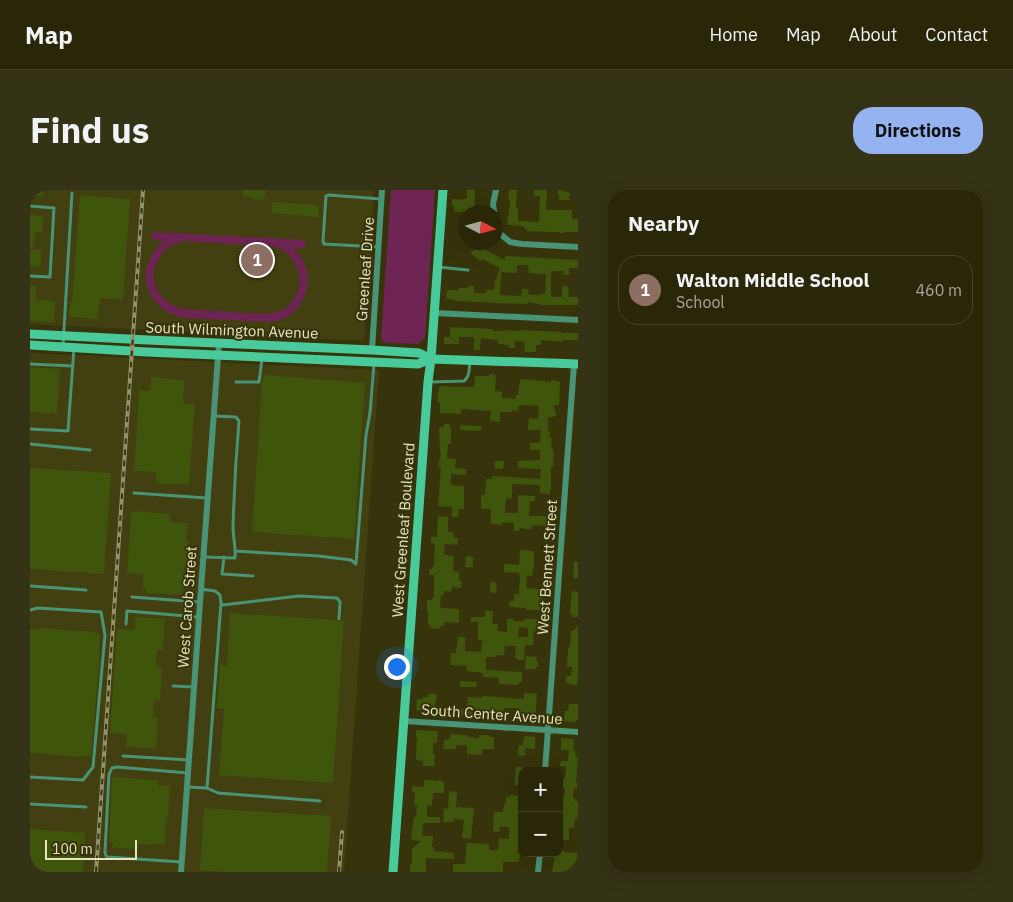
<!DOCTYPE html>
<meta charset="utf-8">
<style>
:root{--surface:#292708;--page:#353316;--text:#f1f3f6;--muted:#a5a59c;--line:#454429;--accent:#95b2f1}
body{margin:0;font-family:"IBM Plex Sans",sans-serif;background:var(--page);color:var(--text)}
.controls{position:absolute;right:15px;bottom:15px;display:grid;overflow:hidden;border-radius:10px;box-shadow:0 5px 20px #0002}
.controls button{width:45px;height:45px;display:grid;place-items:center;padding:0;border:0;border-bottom:1px solid var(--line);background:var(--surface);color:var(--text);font:25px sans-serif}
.compass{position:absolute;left:428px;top:15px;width:45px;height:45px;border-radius:50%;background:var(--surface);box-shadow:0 5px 20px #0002;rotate:96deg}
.scale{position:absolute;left:15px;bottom:12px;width:92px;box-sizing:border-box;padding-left:5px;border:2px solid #e6e4bf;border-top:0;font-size:14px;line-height:18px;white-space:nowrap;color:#e6e4bf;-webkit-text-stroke:4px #37340b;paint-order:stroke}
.you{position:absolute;left:366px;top:476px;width:18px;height:18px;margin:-12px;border:4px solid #fff;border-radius:50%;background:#1a73e8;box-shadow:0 0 0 8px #1a73e833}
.badge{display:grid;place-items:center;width:32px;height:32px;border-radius:50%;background:var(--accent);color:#fff;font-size:16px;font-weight:700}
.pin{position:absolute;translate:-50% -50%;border:2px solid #fff;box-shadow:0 1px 5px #0006}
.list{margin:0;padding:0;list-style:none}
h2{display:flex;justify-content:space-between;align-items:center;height:65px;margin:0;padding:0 20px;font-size:21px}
h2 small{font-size:16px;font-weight:400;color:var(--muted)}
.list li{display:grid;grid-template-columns:32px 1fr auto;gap:15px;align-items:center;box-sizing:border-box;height:70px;margin:0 10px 10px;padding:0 10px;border:1px solid var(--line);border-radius:20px}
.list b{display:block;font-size:19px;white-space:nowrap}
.list p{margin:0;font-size:16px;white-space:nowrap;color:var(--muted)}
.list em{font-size:16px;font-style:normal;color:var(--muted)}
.map{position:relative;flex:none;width:548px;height:682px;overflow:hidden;border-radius:20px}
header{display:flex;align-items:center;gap:30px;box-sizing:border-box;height:70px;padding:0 25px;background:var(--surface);border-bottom:1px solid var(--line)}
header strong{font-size:24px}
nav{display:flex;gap:28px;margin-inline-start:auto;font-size:18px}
.intro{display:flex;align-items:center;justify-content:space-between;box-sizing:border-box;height:120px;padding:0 30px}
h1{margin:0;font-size:35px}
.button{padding:12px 22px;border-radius:20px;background:var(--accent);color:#111;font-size:18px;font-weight:700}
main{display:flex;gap:30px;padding:0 30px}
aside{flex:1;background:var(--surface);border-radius:20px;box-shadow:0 5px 20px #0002}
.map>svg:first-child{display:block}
.built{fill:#423f10}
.green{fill:#6e2553;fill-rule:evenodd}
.building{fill:#40550c;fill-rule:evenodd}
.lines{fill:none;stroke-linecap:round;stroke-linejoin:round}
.lane{stroke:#499376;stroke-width:3}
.street{stroke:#499376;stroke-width:6}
.secondary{stroke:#48ca9b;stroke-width:9}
.rail-casing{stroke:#93916a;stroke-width:4}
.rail{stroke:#37340b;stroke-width:2;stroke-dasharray:5.5;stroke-linecap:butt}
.labels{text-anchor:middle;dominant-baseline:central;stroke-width:4;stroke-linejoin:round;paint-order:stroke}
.street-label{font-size:15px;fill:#e6e4bf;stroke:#37340b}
</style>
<header>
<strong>Map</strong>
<nav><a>Home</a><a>Map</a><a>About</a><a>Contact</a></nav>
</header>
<div class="intro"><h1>Find us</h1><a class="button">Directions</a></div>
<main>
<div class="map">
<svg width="548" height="682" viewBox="0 0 548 682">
<rect width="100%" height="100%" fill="#37340b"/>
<!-- built -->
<path class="built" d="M0 0H344L334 151 0 134Z
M0 163 349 180 314 682H0Z"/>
<!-- green -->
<path class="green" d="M361 0H405L395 147 388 154 356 153 351 149Z
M123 42 275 50V58H264C268 63 272 68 275 75 283 94 274 117 257 127 251 131 244 131 237 132L155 128C114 120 102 77 134 51L122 50ZM153 51C175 52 197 54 219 55 227 56 238 55 246 57 271 67 278 99 257 117 251 122 243 123 235 124L153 119C129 113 115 89 130 67 133 62 137 58 142 55 145 54 150 53 153 51Z"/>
<!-- building -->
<path class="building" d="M0 0H14V6H0Z
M213 0H236L235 9 224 10V8H221L222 7 213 6Z
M437 0H445L444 22H424V16H422V9L433 10V9H437Z
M479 0H487L486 18H488V31L509 32 510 6H504V0H517L516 20H542V29H548V42H535V43H529V42H519L497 41V39L494 38V36L477 35 480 13V10H478Z
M528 0H548V5H539V10H529V4H527Z
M50 5 100 9 93 110 70 108 68 129 39 127 40 113H42Z
M242 12 289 15 288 27 242 23Z
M0 25 13 26 12 42H5L4 57H0Z
M450 52 452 53 457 58 455 60 475 70V66L548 70V78H539V85H533L534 81H521V107H532V96L539 97 538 107H548V115H510V114L498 112V114L468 113 425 111V110L416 109 417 100H429V98H438V96H444V103H456V100H464L465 90H466L470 78 452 69 450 71 440 63 446 58 444 56ZM487 75H498L499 83 516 84 515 104H510V105H499L498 99H492L491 106 470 105 471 82 487 83Z
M0 60H11V77L0 76Z
M0 96H6V110L25 111 24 132 0 131Z
M420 137 463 139V141H475V140L490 141V140L531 142V143H548V150H533V152L511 150V155H506V162H494L495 152 485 151V158H479V155L468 154V150L451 148 450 160H444V147H429V154H414V147H420Z
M0 177 30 179 27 224 19 223V224L0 222Z
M459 184 466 185 465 201 472 202V208L485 209 486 205H488L490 189 521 192V190L526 191 530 192 529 215H524L526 226 518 228V241H520L519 247 522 248 521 258H523V262H524L523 277H521V300H520V304L510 303V296L509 295 482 294V309L476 308 475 323H488V305L505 306V311H500L499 326H517V330H518V336L502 335 501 340 490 338 489 341H484V333L472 332V335L461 334V319H451V305H455L456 289H462V286H464L510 289 511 279 488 278V271L510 270V260H500V253H510L511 240H498L499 228 508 229 509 216 492 215 488 216V221L482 220V222H470V232L460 231 461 221 431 219V224L410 223V213H408V211H407L409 197H410V196L444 197 445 186H459Z
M234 185 335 193 324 349 222 342 232 193Z
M121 187 154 190 153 213 165 214 159 295 125 293 126 282 104 281 109 200 120 201Z
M414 234H420V238H421V254H418L417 268 426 269 425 278 436 279V285L421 284V295L434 296V319H429L428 327H422V317L408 316 411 277H408L411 262H410L409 237H414Z
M430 235 451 236V241L430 240Z
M465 271H474L473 279H465Z
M0 278 81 283 74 384 0 379Z
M101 321 140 324V332L157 333 156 351 159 352 157 376H154L152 405 116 403V398H113V384L97 383Z
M408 326 418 327V342L422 341 424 348H428V355L415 354 414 365 424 366 423 381 429 382V391H432L431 398 422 397 421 402 414 401V405H411L410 418 429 419V433L414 432V436H410V439L400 438V435H398V421H397V410H402V408H404V385H399V379L402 380V377H404L405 354 401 353V347H407Z
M490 360 504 361V374L502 386 497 385 496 398 509 399V402H511L510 420H496V418L481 417V416H479V411H484V404H489L490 385H489V383L474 382V374L489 375Z
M436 366 443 367V377H435Z
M544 372H548V388H543Z
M460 392 467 393 466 403 460 402Z
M542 401 548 402V427H542V424H540Z
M455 421H463L462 434H468L467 441 477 442V429H483V431L492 432 493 430H495V429H508V437H506V441H504L503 455H495L494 470H487V468H485L486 456H475L474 465H467V467H456V480L492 482V492H489L488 495 469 494V488L453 487V483L436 481 437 476 420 475 421 463H426L428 447H435V461L451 462 452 450H448V432H441V427H455ZM489 437 498 438V447H488Z
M200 423 306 430 308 432 314 431 303 593 189 585 194 519 187 518 190 475 197 476Z
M105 427 135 429 133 460H127L126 477H132L130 511 124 510 123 527 128 528 126 559 96 557 97 544 80 543 87 439 104 440Z
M548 436V481L547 495H541V494L536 493V486H541L542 477H537L538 458H539L540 455 541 441H542Z
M7 438 65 442V443L70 444 69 462H70L61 566H56V567L0 563V439H7Z
M496 466 507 467 506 471H508V477H506V479H495Z
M430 491 447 492 446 497H430Z
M494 503 507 504 505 530 489 528V518H474V525L445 524V526H442V528L437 527V526L422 525V518L437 519 438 507 452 508V506L494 509Z
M398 504H407L404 521 386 520 387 509H393V507H398Z
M539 514H548V530H546V532L534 531 535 520 538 521Z
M386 540 408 541 407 553H403V564H405L404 576H393V571L386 570 387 548H386Z
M421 544 438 545 437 547 449 548V545H459V547H464V559H452V565L437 564V556L426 555V559H413L414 550 420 549Z
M494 546 505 547V559L495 558V566L488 565 489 555H493Z
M531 548 544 549 543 560H545L546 567H548L546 593H548L547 598H544L543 608H545V611H548V623L547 630 545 629 544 638H539V650H529L531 619H529V607L534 608 535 598H532V589H535L536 577 530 576 531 571H538L539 560H531Z
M486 577H492V595H485Z
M82 587 128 590 127 595 140 596 138 627H136L135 655 109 654 108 659 82 658 83 652H79Z
M410 589 411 591 414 592V603H403L402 616 397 615V627H410V633H393L392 646H403L402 657H404V661L424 663V669L396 668V682H380V675H381L382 672V659L391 651 381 650 384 627H386L387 615 384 614 385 602H382V596L394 597V590L408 591Z
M419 601 427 602 426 617 444 618 441 649 432 648 434 630 424 629V632H413L414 618 418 619Z
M480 605 492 606V650H489L488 664H490L489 672H473V682H423V674H435L437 653 457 654 459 655V660H468L469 648 479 649V637H470L469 642 463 641 464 622H473L474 613 476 614V607H480Z
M174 618 301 626 297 682H196L170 680Z
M0 639 55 643 53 682H0Z
M529 660H534V662L548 663V682H522L525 665 526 663H529Z"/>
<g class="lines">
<!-- lane -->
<path class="lane" d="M0 16 24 18 20 87 0 86
M348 57 294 54 293 51 296 6 299 5 351 9
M408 77 438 80
M33 156 42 3
M0 174 43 176
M206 192H229L232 169
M400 192 434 191C440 187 439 178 440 170
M0 239 38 241 44 158
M0 254 60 260
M104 303 177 308
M205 361 289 366 321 370 326 374 336 245 340 223 344 174
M174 367 205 368C206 357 203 347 203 337 204 302 206 267 209 231L206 227 184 226
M194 367 192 384 223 386
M0 396 56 400
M171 399 185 401 190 405 191 413 193 415 269 406 307 408 310 412 309 429
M102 407 169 412
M0 420 8 418 71 422 75 445 63 577 53 590 0 587
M96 434 97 421 168 427
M143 496 164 497
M93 566 159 570
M157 597 177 598 191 413
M177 598 188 603 290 611
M0 614 56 617
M151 672 78 667 76 666 75 662 79 584 82 578 87 577 158 583"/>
<!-- street -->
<path class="street" d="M464 22 463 14 466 0
M466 35 469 43 480 52 492 54 548 57
M405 123 548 130
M342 160 352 0
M374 531 548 542
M515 581 544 174
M151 682 169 427 189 153
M508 682 510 663"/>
<!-- secondary -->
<path class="secondary" d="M0 144 118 150 342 160 389 163 401 169 548 174
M0 155 117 162 388 174 401 169
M363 682 398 192 401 169 413 0"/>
<!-- rail casing -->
<g class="rail-casing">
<path id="rail" d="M66 682 113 0
M309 682 312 642"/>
</g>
<!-- rail -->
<use href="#rail" class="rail"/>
</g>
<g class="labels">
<!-- street labels -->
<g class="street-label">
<text transform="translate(335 79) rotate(-86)">Greenleaf Drive</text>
<text transform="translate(202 140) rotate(2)">South Wilmington Avenue</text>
<text transform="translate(373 340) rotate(-86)">West Greenleaf Boulevard</text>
<text transform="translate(517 377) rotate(-86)">West Bennett Street</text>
<text transform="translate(157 417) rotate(-86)">West Carob Street</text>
<text transform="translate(462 524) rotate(4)">South Center Avenue</text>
</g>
</g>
</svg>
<div class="controls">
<button>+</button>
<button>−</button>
</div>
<svg class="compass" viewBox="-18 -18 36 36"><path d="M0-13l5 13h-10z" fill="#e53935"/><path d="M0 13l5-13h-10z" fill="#a5a59c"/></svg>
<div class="scale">100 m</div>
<div class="you"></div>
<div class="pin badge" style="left:227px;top:70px;background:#8d6e63">1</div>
</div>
<aside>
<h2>Nearby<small></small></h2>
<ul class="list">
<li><span class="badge" style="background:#8d6e63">1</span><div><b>Walton Middle School</b><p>School</p></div><em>460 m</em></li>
</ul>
</aside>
</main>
